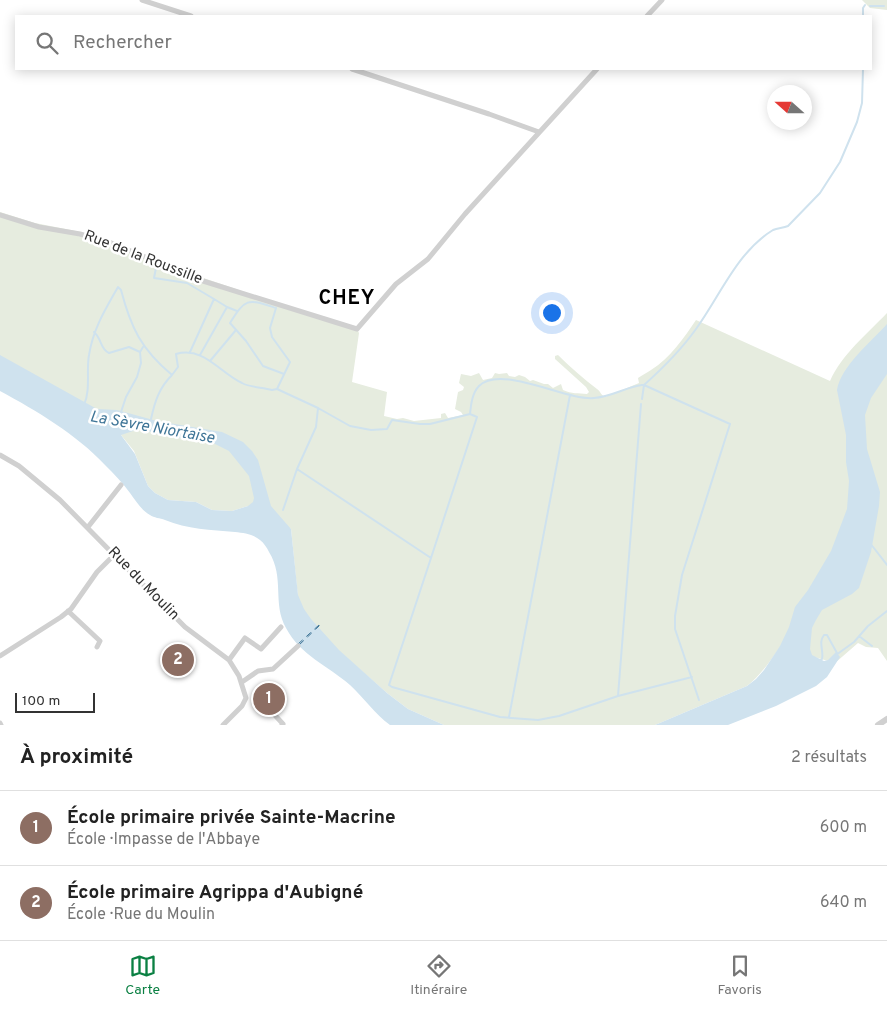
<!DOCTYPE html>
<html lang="fr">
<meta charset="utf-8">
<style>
:root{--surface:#fff;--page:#f2f2f2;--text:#222;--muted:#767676;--line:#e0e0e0;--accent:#0b8043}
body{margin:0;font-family:Overpass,sans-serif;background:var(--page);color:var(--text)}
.compass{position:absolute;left:767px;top:85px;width:45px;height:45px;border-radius:50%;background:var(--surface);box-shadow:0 2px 12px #0003;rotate:291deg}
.scale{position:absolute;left:15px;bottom:12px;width:80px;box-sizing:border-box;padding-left:5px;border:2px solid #333;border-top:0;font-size:14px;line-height:18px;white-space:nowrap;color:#333;-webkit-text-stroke:4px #fff;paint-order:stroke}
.you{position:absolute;left:551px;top:312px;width:18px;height:18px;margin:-12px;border:4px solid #fff;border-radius:50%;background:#1a73e8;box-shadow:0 0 0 8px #1a73e833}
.badge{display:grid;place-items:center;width:32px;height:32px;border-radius:50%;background:var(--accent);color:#fff;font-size:16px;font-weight:700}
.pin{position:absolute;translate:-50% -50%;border:2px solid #fff;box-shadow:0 1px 5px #0006}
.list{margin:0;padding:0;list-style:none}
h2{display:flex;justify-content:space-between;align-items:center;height:65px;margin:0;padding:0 20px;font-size:21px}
h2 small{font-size:16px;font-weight:400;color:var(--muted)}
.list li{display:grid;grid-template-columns:32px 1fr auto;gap:15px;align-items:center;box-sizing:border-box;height:75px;padding:0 20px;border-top:1px solid var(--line)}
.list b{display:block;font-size:19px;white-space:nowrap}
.list p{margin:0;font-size:16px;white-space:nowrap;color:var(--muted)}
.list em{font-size:16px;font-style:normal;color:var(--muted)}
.icon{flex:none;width:28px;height:28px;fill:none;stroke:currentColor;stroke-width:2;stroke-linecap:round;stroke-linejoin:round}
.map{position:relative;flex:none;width:887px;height:725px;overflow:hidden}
.search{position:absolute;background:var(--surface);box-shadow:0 2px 12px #0003;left:15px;right:15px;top:15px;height:55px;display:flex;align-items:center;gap:12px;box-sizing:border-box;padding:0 18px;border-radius:0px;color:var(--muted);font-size:19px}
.sheet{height:215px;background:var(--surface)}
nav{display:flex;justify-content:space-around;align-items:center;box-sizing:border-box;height:70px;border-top:1px solid var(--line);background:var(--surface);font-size:14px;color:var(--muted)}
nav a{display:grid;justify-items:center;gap:2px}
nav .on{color:var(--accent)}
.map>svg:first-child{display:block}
.green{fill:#e6ecdf}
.water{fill:#cfe2ee;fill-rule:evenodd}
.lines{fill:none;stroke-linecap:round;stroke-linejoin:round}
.stream{stroke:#cfe2ee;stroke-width:2}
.ferry{stroke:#3f7597;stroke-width:1;stroke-dasharray:6 5;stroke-linecap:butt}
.minor{stroke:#d0d0d0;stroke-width:5}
.tertiary{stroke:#d0d0d0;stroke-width:6}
.labels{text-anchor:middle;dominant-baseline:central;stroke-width:5;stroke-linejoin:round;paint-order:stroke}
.street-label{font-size:15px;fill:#333;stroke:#fff}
.water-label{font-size:16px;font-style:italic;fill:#3f7597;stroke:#fff}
.district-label{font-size:20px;font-weight:bold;letter-spacing:1px;fill:#000;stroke:#fff}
</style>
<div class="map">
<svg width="887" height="725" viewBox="0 0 887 725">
<rect width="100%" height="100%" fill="#fff"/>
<!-- green -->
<path class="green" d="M862 0H887V10L870 8Z
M0 212 35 223 81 232 159 263 283 305 356 327 359 333 352 382 387 392 384 416 397 419 403 418 414 421 441 418V414L445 413 448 418 463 415 461 412 455 409 458 392 463 390 464 387 459 383 461 374 471 376 479 373 483 380 492 378 495 373 499 374 507 373 509 376 515 377 519 375 525 377 530 381 533 380 544 384H548L553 388 561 384 563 390C572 394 578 393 587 394L589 392 586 387 555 359V356L558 355C570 367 584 379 597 389 601 392 600 394 605 397L639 383 638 378C642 375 647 373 651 370 670 358 684 338 696 320L830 381C842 354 867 334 887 313V661L878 648 866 647 858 643 835 663 780 647C770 661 761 675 747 686L655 725H444L408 709 387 693 300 617 291 529 248 506 232 511 212 510 196 502 168 500 155 493 148 486 134 451 121 435 0 361Z"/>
<!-- water -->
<path class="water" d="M887 324V374L871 398 865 415 867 449 880 492 879 506 871 552 859 588 852 594 822 610 816 620 812 628 810 649 812 655 824 661 828 660 836 652 840 657 827 677 816 686 776 706 728 725H655L747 686 756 679 764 670 780 646 789 627 795 607 808 590 831 551 847 509 849 481 846 462V435L837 390C841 366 871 342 887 324Z
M0 355 97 409 117 410 157 421 222 432 243 442 252 451 258 460 271 506 291 529 298 595 304 609 311 619 339 650 387 693 408 709 444 725H390C375 714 364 698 350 685 327 665 301 656 286 628 272 603 285 578 269 552 267 548 264 543 260 540 253 534 244 533 235 532 211 530 187 529 165 520 160 518 154 518 150 515 141 510 136 501 130 493 123 483 114 474 105 465 76 434 37 411 0 391ZM139 429 170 437 209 441 229 451 249 476 254 498 253 502 248 506 232 511 212 510 196 502 168 500 155 493 148 486 135 454 121 435Z"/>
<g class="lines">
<!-- stream -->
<path class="stream" d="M870 6H884
M863 16V8L865 5
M156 268 154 278 187 283 214 299
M94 332C102 339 100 349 109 353L129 347 140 352
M190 352 214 299 227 307
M200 355 227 307 237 311
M210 361 236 330
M284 374 263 366 246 341 230 323C246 297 248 299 276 308L270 328 272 337 290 362 277 389 318 408
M84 405C91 389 86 371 89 355 93 329 105 310 118 287L121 290C131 328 141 349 172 375L178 367 176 354C204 346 220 373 242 383 251 388 263 387 272 390L277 389
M121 412 126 397 137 377 141 363 140 352 143 347
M470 414C471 405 472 393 479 386 501 364 566 401 594 398 611 397 626 387 642 385H644L642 399
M151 419C155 401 159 388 172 375
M297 469 316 427 318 408 350 426 371 430 387 429 392 420 420 424H430L470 414 477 417 431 558
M283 510 297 469 431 558 389 685 392 687 500 717 538 720 559 716 618 696 692 677
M870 543 887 565
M859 636 872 646
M836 655 854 642 868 626 887 611
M819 661 822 659C824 650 818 643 824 635H827L837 653
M618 696 641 404
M699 700 675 629V616L682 575 730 424 644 385C663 368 681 350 696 329 720 296 737 252 773 230 778 228 783 228 788 226L820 193 840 162 857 122 862 103 863 69
M509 717 570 395"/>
<!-- ferry -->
<path class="ferry" d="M319 625V626L298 646 297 645Z"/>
<!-- minor -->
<path class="minor" d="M142 0 191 16
M647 16 662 0
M352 69 489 114 539 132
M0 215 39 227 80 234 109 242 203 281 357 329 396 284 428 259 465 214 597 69
M0 455 19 466 60 500 185 627 229 660 239 676 246 698 242 706 223 725
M88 527 121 485
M68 611 100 641 97 647
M0 656 61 617 71 609 97 572 114 555
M229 660 245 638 261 649 281 627
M242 682 258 671 273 669 298 646
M272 712 283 724 282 725
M0 723 1 725"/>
<!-- tertiary -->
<path class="tertiary" d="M878 725 887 719"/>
</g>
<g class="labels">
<!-- street labels -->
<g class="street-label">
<text transform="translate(143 258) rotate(21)">Rue de la Roussille</text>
<text transform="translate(143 584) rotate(46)">Rue du Moulin</text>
</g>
<!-- water labels -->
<g class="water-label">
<text transform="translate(152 428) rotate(10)">La Sèvre Niortaise</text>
</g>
<!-- district labels -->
<g class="district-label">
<text x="347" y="299">CHEY</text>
</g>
</g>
</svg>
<svg class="compass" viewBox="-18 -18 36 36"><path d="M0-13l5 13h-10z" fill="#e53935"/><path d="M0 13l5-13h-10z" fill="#767676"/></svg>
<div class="scale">100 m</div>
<div class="you"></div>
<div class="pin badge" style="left:269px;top:699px;background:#8d6e63">1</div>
<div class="pin badge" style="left:178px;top:660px;background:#8d6e63">2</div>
<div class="search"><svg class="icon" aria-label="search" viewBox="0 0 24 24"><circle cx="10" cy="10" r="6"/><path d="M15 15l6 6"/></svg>Rechercher</div>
</div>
<section class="sheet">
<h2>À proximité<small>2 résultats</small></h2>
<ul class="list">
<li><span class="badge" style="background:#8d6e63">1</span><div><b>École primaire privée Sainte-Macrine</b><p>École · Impasse de l'Abbaye</p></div><em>600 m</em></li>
<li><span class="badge" style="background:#8d6e63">2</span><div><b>École primaire Agrippa d'Aubigné</b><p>École · Rue du Moulin</p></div><em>640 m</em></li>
</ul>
</section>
<nav>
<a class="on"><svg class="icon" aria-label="map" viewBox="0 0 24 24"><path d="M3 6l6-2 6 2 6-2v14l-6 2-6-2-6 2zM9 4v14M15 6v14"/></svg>Carte</a>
<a><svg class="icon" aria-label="directions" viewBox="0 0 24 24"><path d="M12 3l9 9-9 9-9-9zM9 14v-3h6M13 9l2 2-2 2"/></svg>Itinéraire</a>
<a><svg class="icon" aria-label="saved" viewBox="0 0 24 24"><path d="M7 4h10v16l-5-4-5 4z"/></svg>Favoris</a>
</nav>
